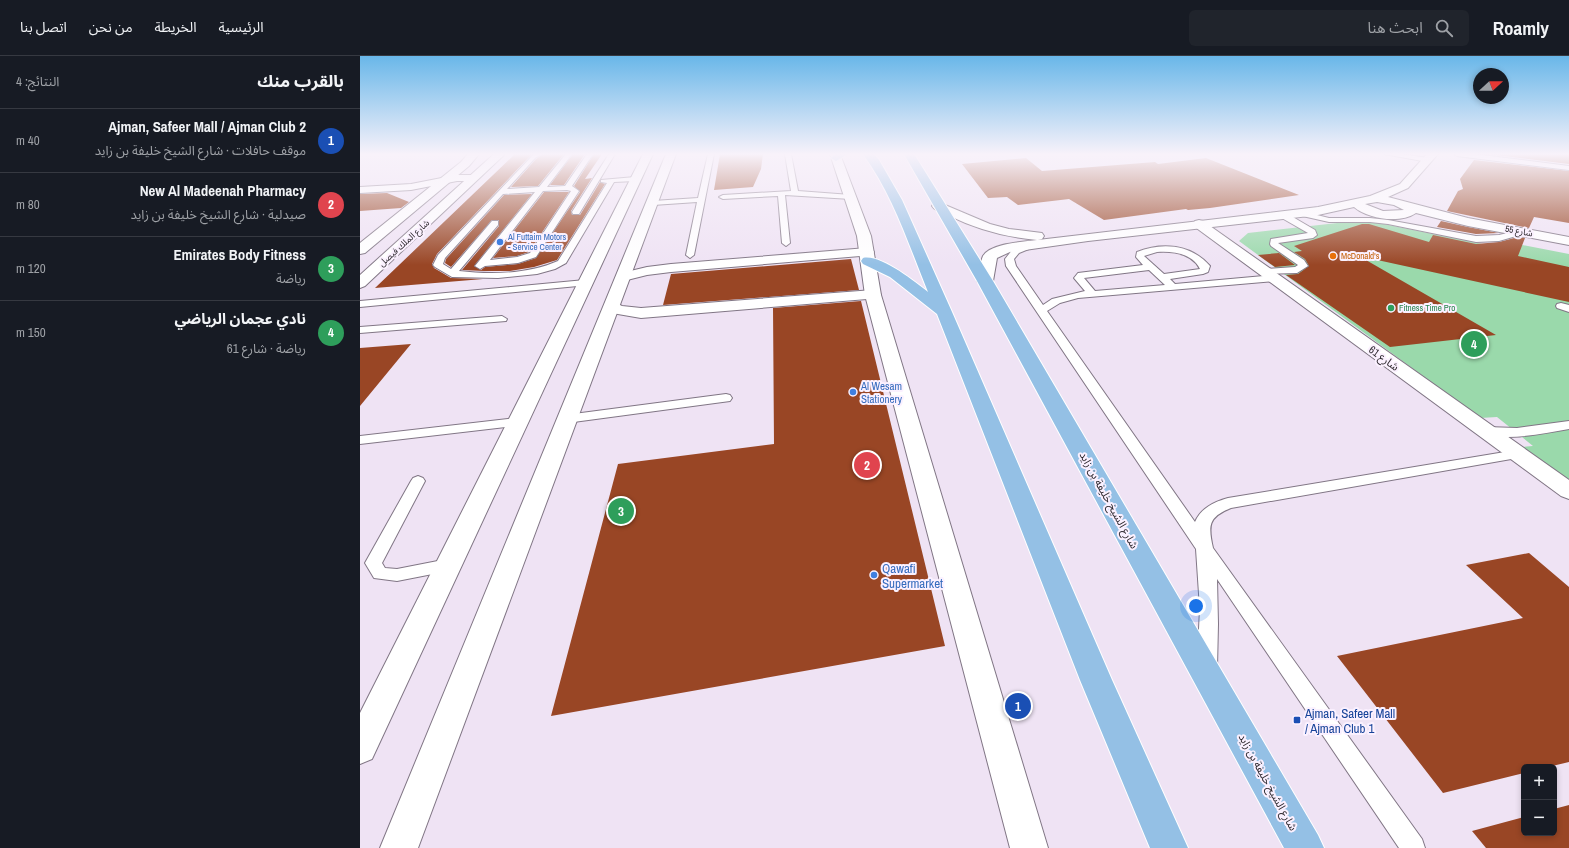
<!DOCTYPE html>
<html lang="ar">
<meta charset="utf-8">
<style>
:root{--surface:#171b24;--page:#20242c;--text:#f1f3f6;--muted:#9ea1a6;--line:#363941;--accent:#1a73e8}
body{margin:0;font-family:"Archivo Narrow","Noto Sans Arabic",sans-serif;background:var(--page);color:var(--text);direction:rtl}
.controls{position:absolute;right:12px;bottom:12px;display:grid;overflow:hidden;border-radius:6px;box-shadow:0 2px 6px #0003}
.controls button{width:36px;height:36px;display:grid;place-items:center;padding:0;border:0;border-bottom:1px solid var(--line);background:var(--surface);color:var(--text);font:20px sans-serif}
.compass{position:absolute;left:1113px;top:12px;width:36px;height:36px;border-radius:50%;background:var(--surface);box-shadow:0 2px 6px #0003;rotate:69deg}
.you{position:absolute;left:836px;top:550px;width:14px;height:14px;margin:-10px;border:3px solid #fff;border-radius:50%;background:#1a73e8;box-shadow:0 0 0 6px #1a73e833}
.badge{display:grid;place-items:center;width:26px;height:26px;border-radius:50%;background:var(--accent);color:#fff;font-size:13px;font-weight:700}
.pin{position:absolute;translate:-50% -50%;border:2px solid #fff;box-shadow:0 1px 4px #0006}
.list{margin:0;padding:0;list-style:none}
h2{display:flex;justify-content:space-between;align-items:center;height:52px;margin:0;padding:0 16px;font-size:17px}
h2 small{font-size:13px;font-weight:400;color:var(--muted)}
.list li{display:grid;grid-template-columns:26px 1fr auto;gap:12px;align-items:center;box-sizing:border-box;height:64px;padding:0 16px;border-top:1px solid var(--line)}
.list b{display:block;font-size:15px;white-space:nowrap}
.list p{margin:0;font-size:13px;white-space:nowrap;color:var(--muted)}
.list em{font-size:13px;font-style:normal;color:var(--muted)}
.icon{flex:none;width:22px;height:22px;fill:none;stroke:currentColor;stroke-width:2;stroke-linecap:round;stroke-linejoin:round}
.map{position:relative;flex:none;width:1209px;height:792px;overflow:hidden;direction:ltr}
header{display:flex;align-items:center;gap:24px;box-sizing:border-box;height:56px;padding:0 20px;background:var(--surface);border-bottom:1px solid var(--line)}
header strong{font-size:19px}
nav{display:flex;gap:22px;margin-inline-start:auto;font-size:14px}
.search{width:280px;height:36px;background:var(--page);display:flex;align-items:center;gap:10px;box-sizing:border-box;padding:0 14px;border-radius:6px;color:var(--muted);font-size:15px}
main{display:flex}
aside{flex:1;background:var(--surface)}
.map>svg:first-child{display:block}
.green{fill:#9ad9ab}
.building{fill:#994625}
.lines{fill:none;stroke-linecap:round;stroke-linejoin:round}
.service-casing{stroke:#817685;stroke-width:2}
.minor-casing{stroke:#817685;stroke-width:2}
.tertiary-casing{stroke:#817685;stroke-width:2}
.primary-casing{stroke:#fff;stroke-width:2}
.service{fill:#fff;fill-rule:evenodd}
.minor{fill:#fff;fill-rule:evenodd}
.tertiary{fill:#fff;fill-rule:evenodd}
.primary{fill:#94c0e5;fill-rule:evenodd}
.shop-dot{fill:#3f7fe0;stroke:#fbf1ff;stroke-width:1.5}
.food-dot{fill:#e8710a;stroke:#fbf1ff;stroke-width:1.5}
.leisure-dot{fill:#2e9e5b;stroke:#fbf1ff;stroke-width:1.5}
.transit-dot{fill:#1a4fb4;stroke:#fbf1ff;stroke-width:1.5}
.labels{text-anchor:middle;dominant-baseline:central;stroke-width:4;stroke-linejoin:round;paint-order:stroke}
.far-street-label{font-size:9px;fill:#2c272d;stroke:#fbf1ff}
.far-shop-label{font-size:9px;fill:#366cbe;stroke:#fbf1ff;text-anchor:start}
.far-food-label{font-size:9px;fill:#c56008;stroke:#fbf1ff;text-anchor:start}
.far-leisure-label{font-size:9px;fill:#27864d;stroke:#fbf1ff;text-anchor:start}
.street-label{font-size:11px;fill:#2c272d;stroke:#fbf1ff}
.shop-label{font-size:11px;fill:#366cbe;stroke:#fbf1ff;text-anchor:start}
.near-shop-label{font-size:13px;fill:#366cbe;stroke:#fbf1ff;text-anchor:start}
.near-transit-label{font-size:13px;fill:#164399;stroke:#fbf1ff;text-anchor:start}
</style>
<header>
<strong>Roamly</strong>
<div class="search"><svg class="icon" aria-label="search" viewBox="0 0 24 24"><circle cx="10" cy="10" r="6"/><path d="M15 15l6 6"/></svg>ابحث هنا</div>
<nav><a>الرئيسية</a><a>الخريطة</a><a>من نحن</a><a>اتصل بنا</a></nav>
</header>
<main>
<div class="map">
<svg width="1209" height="792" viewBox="0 0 1209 792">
<rect width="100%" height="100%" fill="#efe3f4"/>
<!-- green -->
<path class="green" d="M1004 164 1147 193 1152 187 1209 198V424L1162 391 1173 390 1137 361 1120 362 879 185 888 177Z"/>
<!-- building -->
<path class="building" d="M155 98H172L77 198 72 208 74 212 91 222 123 223 15 232Z
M183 98H204L178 130 151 131 176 103Z
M213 98H225L204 129H190Z
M234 98H242L225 123 232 122 211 155 212 159H220L240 126 245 128 197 204 174 211 150 215H124L102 214 139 170V164H132L91 211 85 207 86 203 144 139 172 138 114 210 121 214 125 211 158 208 176 202 220 136 214 130Z
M360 98H403L401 113 393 131 354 134Z
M1128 98H1209V108Z
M666 102 682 115 795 106 798 108 846 102 939 139 850 152 828 154 826 153 744 164 709 143 658 149 647 141 628 142 602 108Z
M1114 104 1209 115V167L1174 161 1169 172 1087 155 1098 135 1103 133 1100 123Z
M184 136H209L169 196 157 200 133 202Z
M27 137 49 146 41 152 0 155V138Z
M1081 165 1108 171 1139 177 1116 178 1077 171Z
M1002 168H1009L1069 186 1073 179 1116 188 1139 186 1158 181 1165 182 1158 200 1209 211V246L999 200 1136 279 1030 291 926 219 938 218 949 210 945 203 934 196 942 195 934 190Z
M919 197 935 209 915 211 898 199Z
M491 203 499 234 303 249 311 218Z
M501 245 585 590 191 660 258 408 414 388 413 252Z
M51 288 0 350V292Z
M1169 497 1209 531V706L1188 711H1164V717L1083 737 977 600 1163 562 1106 509Z
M1209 749V792H1126L1112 775 1164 761V777H1194V753Z"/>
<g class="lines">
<!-- service casing -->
<g class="service-casing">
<path id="service" d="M174 98H182L175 102 147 133 179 131 206 98H212L187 131 205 130 227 98H233L212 130 219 135 176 201 158 207 125 210 120 213 115 210 175 136 143 138 85 202 83 208 91 213 132 165H138V169L99 215C131 219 169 218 198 205L247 127 241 126V124L275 121 278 123 275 125 254 126 206 207 195 213 177 218 138 222 92 221 75 211 73 209 78 199ZM207 134 211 135 170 197 157 201 130 204 183 135Z
M249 98H255L219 158H213L212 156Z
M348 98H354L334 199 330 202 326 199 337 146 293 149 289 147 293 145 338 142Z
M425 98H431L438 135 491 139 495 141 491 143 425 139 430 187 426 190 422 187 418 140 363 143 359 141 363 139 431 135Z
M1024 98H1041L1068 102 1071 104 1068 106Z
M1094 98H1114L1209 110V114L1097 100Z
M938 155H941L969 162H1010L1028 164 1116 180 1139 179 1160 174 1164 176 1163 178 1139 185 1116 186 1028 168 1010 166H969L938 159Z
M920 157H926L955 174 957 179 953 182 918 187 944 204 948 210 937 217 902 218 900 216 905 213 935 211 938 209 911 190 910 188 911 183 948 177 920 161Z
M673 185 677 188 676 190 659 197 654 203 656 210 683 249 692 243 725 235 714 222 718 217 783 209 776 201 777 196C802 186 831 188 850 210L848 216 843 218 810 223 815 228 914 219 919 222 914 225 718 242 700 247 687 255 835 466C841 452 854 446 868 442L1157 394 1162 395 1164 398 1162 401 1157 402 871 452C848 461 848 470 853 492L1062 783 1065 792H1039L857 523 858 568 857 612 854 618 847 620 840 618 837 612 840 553 836 493 646 210 645 203 653 193ZM797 196C813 195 832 197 840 213L804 218 784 200ZM789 214 805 229 735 235 724 222Z
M225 224 228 225 230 227 228 229 0 251V245Z
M1201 247 1209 249V256L1197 252 1196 250 1197 248Z
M142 260 147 263 146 265 0 277V271Z
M366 338 370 339 372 342 370 345 206 367 201 366 199 363 201 360 206 359Z
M157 362 162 363 164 366 162 369 0 388V380Z
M1209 365V373C1180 378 1150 385 1121 378L1119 375 1121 372 1126 371 1157 372Z
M58 420 63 422 65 425 22 507 25 512 37 513 88 503 94 505 96 509 94 513 88 515 37 525 14 522 5 507 51 425 53 422Z"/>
</g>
<!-- minor casing -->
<g class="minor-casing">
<path id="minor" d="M97 119H114L119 122 114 125H97L51 134 0 137V131L51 128Z
M839 164 843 165 1209 424V443L1201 440 835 171 833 168 835 165Z
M507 192 512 193 514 196 512 199 311 216 287 219 263 225 258 224 256 221 258 218 287 211 311 208Z
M513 234 519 236 521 239 519 242 281 262 252 257 244 250 246 247 252 245 262 250 281 252Z"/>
</g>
<!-- tertiary casing -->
<g class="tertiary-casing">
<path id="tertiary" d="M108 98H119L109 110 5 197 0 198V187L101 106Z
M134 98H145L5 230 0 232V219Z
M283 98H293L12 703 0 708V657Z
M306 98H316L58 792H20Z
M470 98H480L511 180 521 239 688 792H650L505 239 497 180Z
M1067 98H1078L1048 132 1028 141 1108 162 1209 181V189L1108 170 1056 157C1040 168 1008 163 994 151L958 159 728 185 650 196 637 202 633 225 630 228 625 230 620 228 617 225C619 217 620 207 623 200 631 187 663 186 677 184 645 181 616 173 588 159 582 157 575 155 572 150L574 147 578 146 630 168 649 173 682 177 684 180 682 183 678 184 958 151 1010 140 1040 128ZM1017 146 1034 149 1044 154 1023 155 1005 148Z"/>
</g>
<!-- primary casing -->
<g class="primary-casing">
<path id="primary" d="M475 98H488L476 105 471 102Z
M503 98H514L519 104 542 144 592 256 752 624 828 792H790L720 624 577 258 530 221 503 208 501 205 503 202C520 198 554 225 568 236 549 189 533 139 503 98Z
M544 98H554L633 225 958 779 964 792H924L617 225Z"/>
</g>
<!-- service -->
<use href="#service" class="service"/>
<!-- minor -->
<use href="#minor" class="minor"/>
<!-- tertiary -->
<use href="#tertiary" class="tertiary"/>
<!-- primary -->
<use href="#primary" class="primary"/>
</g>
<!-- sky -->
<linearGradient id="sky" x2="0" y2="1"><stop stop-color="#69b7e9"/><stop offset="0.47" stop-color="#f8f2fa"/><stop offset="1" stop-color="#f8f2fa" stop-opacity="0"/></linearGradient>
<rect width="1209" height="209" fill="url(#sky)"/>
<!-- markers -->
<g class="shop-dot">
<circle cx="140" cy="186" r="4"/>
<circle cx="493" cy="336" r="4"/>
<circle cx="514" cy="519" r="4"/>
</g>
<circle class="food-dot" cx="973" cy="200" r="4"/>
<circle class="leisure-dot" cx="1031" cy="252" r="4"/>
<rect class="transit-dot" x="933" y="660" width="8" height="8" rx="2"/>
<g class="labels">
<!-- far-street labels -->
<g class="far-street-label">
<text transform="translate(1159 175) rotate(10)">شارع 55</text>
<text transform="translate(44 187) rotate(-42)">شارع الملك فيصل</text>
</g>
<!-- far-shop labels -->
<g class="far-shop-label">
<text x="148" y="181">Al Futtaim Motors<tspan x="148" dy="10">- Service Center</tspan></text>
</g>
<!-- far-food labels -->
<g class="far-food-label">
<text x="981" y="200">McDonald's</text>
</g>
<!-- far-leisure labels -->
<g class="far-leisure-label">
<text x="1039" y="252">Fitness Time Pro</text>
</g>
<!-- street labels -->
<g class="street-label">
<text transform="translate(1024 302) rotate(36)">شارع 61</text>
<text transform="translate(749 444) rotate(61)">شارع الشيخ خليفة بن زايد</text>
<text transform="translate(908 726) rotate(61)">شارع الشيخ خليفة بن زايد</text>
</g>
<!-- shop labels -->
<g class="shop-label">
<text x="501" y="330">Al Wesam<tspan x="501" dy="13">Stationery</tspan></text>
</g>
<!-- near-shop labels -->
<g class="near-shop-label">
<text x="522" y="512">Qawafi<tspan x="522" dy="15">Supermarket</tspan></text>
</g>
<!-- near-transit labels -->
<g class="near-transit-label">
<text x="945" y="657">Ajman, Safeer Mall<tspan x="945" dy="15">/ Ajman Club 1</tspan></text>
</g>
</g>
</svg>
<div class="controls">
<button>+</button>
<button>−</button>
</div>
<svg class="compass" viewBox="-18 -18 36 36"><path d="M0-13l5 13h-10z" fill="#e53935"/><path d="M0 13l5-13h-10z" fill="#9ea1a6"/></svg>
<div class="you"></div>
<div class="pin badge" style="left:658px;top:650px;background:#1a4fb4">1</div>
<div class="pin badge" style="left:507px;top:409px;background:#e0444e">2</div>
<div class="pin badge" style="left:261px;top:455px;background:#2e9e5b">3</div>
<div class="pin badge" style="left:1114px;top:288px;background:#2e9e5b">4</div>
</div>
<aside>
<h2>بالقرب منك<small>النتائج: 4</small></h2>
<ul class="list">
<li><span class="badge" style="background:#1a4fb4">1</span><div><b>Ajman, Safeer Mall / Ajman Club 2</b><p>موقف حافلات · شارع الشيخ خليفة بن زايد</p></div><em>40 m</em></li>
<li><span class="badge" style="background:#e0444e">2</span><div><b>New Al Madeenah Pharmacy</b><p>صيدلية · شارع الشيخ خليفة بن زايد</p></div><em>80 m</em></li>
<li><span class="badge" style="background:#2e9e5b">3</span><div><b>Emirates Body Fitness</b><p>رياضة</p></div><em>120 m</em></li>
<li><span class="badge" style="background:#2e9e5b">4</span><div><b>نادي عجمان الرياضي</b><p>رياضة · شارع 61</p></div><em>150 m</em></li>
</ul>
</aside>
</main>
